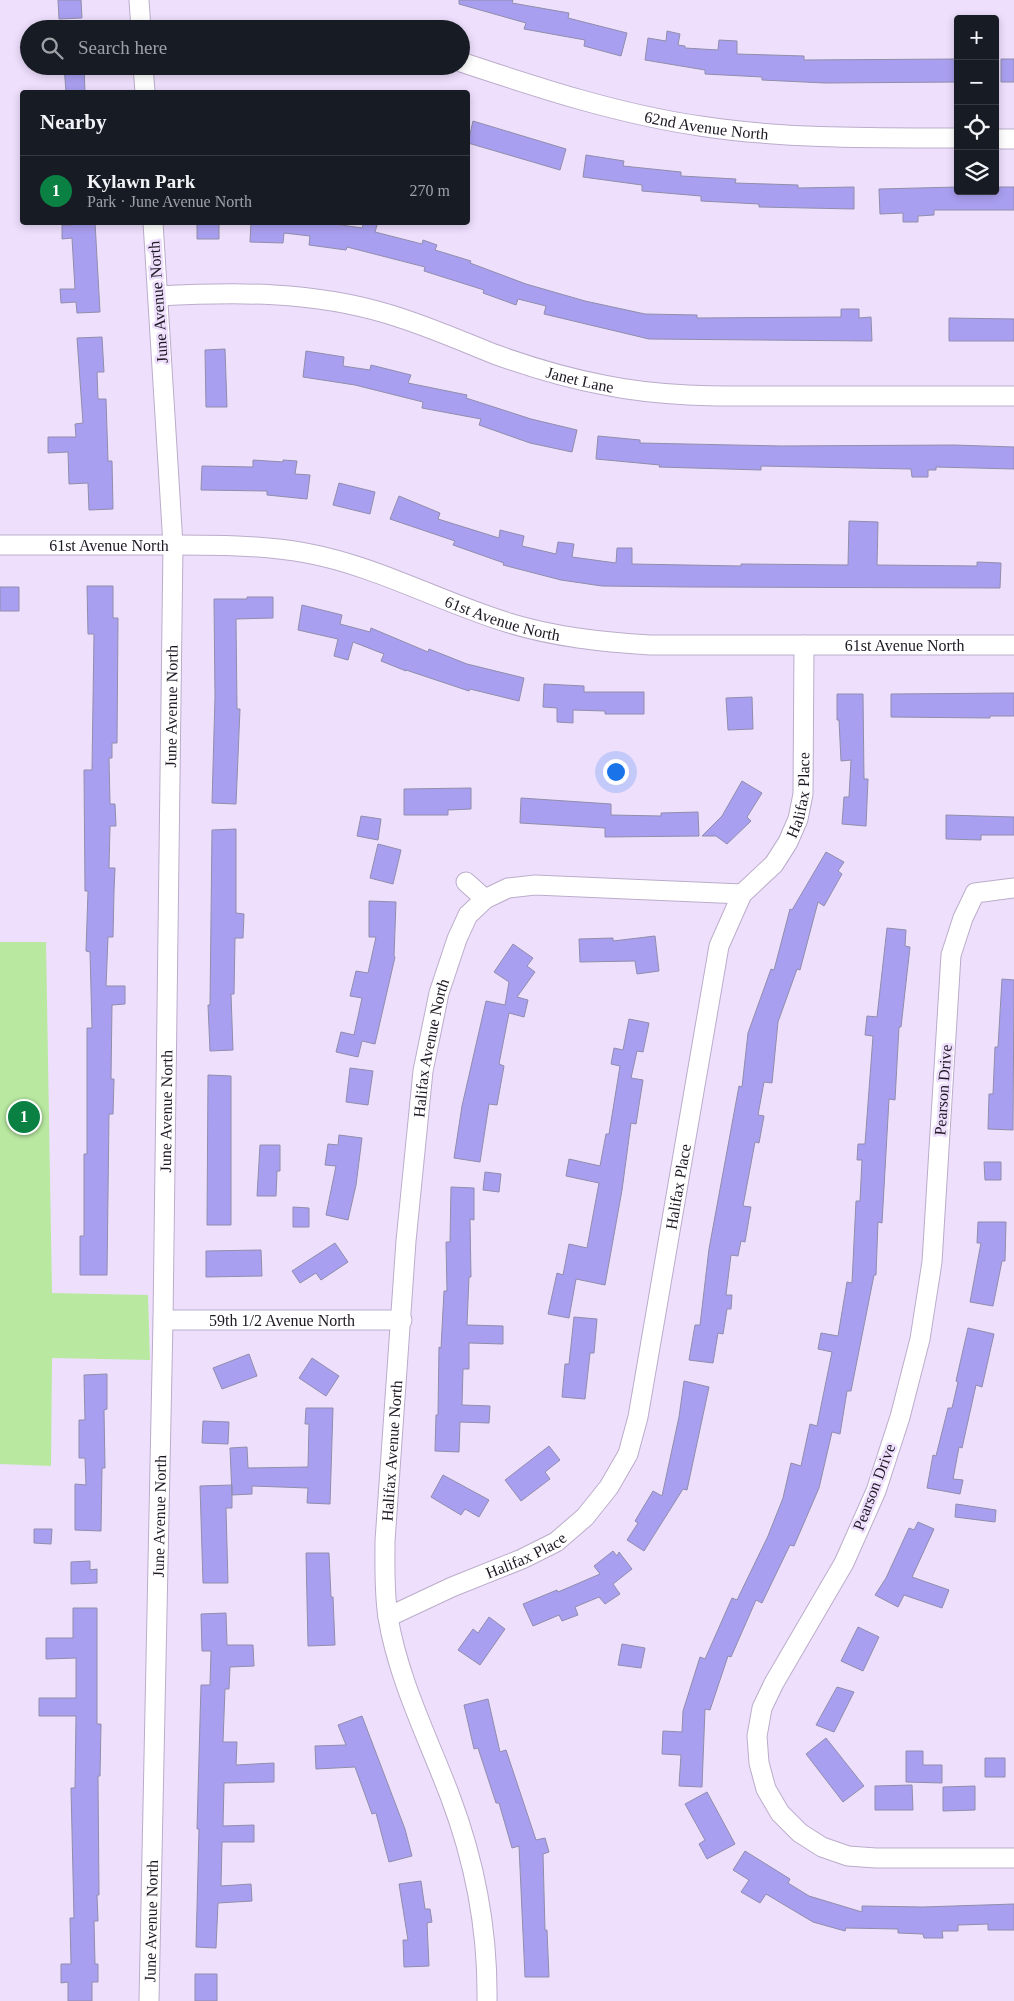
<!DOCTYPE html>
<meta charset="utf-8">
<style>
:root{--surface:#171b24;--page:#242831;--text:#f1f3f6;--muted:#9ea1a6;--line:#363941;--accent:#0b8043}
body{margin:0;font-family:Georgia,serif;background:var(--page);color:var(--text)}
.controls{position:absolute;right:15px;top:15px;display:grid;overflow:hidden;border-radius:5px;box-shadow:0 2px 8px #0003}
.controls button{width:45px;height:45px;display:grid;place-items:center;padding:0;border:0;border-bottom:1px solid var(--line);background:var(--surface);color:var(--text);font:25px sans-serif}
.you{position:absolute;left:615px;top:771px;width:18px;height:18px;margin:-12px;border:4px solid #fff;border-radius:50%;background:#1a73e8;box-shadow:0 0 0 8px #1a73e833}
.badge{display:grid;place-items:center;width:32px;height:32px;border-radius:50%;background:var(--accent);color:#fff;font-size:16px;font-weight:700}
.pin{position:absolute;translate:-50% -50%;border:2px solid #fff;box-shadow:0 1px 5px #0006}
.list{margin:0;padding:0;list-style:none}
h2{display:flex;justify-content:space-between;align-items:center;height:65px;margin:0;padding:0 20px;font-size:21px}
h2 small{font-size:16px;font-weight:400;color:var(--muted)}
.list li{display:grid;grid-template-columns:32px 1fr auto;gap:15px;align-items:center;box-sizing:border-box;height:70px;padding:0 20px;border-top:1px solid var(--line)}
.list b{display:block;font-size:19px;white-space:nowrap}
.list p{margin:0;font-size:16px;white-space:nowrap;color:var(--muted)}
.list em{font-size:16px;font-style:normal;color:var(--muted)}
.icon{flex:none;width:28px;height:28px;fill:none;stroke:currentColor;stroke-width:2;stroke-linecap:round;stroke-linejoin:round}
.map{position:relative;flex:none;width:1014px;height:2001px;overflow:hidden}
.search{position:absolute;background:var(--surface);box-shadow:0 2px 8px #0003;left:20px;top:20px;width:450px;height:55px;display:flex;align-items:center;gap:12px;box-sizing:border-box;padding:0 18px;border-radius:28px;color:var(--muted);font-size:19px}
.panel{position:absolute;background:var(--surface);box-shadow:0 2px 8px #0003;left:20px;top:90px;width:450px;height:135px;border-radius:5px}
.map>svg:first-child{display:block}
.green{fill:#b9e9a1}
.building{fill:#a99ff0;stroke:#908eab}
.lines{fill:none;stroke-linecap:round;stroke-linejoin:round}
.minor-casing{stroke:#bbadca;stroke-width:21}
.minor{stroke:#fff;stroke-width:19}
.labels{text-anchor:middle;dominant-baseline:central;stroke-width:5;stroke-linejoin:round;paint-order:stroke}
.street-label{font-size:16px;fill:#1d1722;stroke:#eedffd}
</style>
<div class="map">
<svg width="1014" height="2001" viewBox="0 0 1014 2001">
<rect width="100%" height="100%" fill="#eedffd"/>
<!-- green -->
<path class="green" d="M0 942H46L52 1293 148 1295 150 1360 52 1358 51 1466 0 1464Z"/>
<!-- building -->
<path class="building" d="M58 0H81L82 18 59 19Z
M459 0H513L512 3 569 13 568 18 627 33 621 56 584 46 585 40 524 29 526 23 459 4Z
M667 31 680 34 678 45 685 46V48L718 50 719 40 737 41V54L804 56V60L958 59V82L825 83 762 80V77L705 74V70L645 60 648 38 666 41Z
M1001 59H1014V82H1001Z
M64 66H84L85 92H66Z
M473 121 566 149 560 170 468 143Z
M586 155 624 161 623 166 681 172V176L736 179 735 183 798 185V188L854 187V209L759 207V204L701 201V196L642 191V185L583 177Z
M958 187V191H999V187H1014V210H934V215L918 216V222H903V213L880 214 879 189Z
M71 222H95L100 312 77 313 76 302 61 303 60 289H75L72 238 62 239V225H71Z
M197 222H219V239H197Z
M251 222H321L362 228 364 222H378L375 232 422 244 423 240 437 245 435 250 471 261 470 263 526 284 585 301 645 314 697 315V318L841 317V309H859V318L871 317 872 341 649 339 544 314 546 306 518 299 516 305 483 293 484 290 424 271 425 267 347 247 346 250 309 245 310 236 284 233 283 243 250 242Z
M949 318 1014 319V341H949Z
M102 337 104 372H97L98 399H106L108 461H112L113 509 89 510 88 483 69 484 68 452 48 453V437H76L75 424 83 423 77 338Z
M225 349 227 407H206L205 350Z
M306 351 344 357 343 366 370 370 371 365 411 375 408 383 467 395 466 398 531 419 577 430 572 452 530 443 479 425 481 419 422 408 423 402 355 385 303 377Z
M598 436 640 440V443L781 446 954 445 1014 447V469L936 467V470H928V477H912L911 469 761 466V470L659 467 660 465 596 459Z
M253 460 283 462V460L297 461 295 474 310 475 307 499 267 495V491L201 490 202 466 253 467Z
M339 483 375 492 370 514 333 505Z
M399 496 440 513 438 519 499 538 500 530 524 536 522 546 556 554 558 542 574 544 572 557 616 563 617 548H632V564L741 566V564L848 565 849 521 878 522 877 565 977 566V562L1001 563 1000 588 687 587 602 586 561 580 503 565 504 563 453 545 455 541 390 519Z
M87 586H113V618H118L117 743H112V758H109L110 804H115L116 826H110L109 868H115L114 891 113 937H108L106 986H125V1004L112 1005 111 1079H114L113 1114H109L107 1275H80V1236H84V1154H87V1028H92L90 952 86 951 88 891H85L84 770H92L94 634H88Z
M0 587H19V611H0Z
M247 597H273V618L236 619 237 709H240L236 804 212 803 215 697 214 599H247Z
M302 605 342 615 340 624 370 632 371 628 428 652 429 649 467 664 524 678 519 701 470 689 469 691 406 670V671L381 661 384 654 353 642 348 660 334 656 338 639 298 630Z
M544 684 584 686V692H644V714H605V711L573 710V723L557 722V708L543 707Z
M1014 693V716H990V718L891 717V694Z
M837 694H863L864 779H868L866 826 842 824 844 797H849L851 760 841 761 839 720H837Z
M752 697 753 729 728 730 726 698Z
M742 781 762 793 747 817 751 821 727 844 716 836H702L722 816Z
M471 788V809L448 810V815H404V789Z
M521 798 611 804V815L661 816V813L698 812 699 836 605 837V828L520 823Z
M946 815 1014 817V835H981V840L946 839Z
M361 816 381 819 378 840 357 836Z
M236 829V913L244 914 243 938H235L234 994H231L233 1050 210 1051 208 1005H210L212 830Z
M378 844 401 850 393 884 370 878Z
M826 852 844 862 838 871 842 874 824 906 818 902 800 970 797 969 778 1022 772 1083 764 1082 758 1115 764 1116 759 1143 755 1142 743 1206 751 1207 745 1242 741 1241 738 1256 731 1255 726 1295H732L731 1309H727L723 1334 718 1333 713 1363 689 1360 695 1325H700L709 1249 739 1086 742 1087 748 1033 771 969 774 970 790 909 792 910Z
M369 901 396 902 394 956 395 957 375 1044 362 1041 358 1057 336 1052 341 1032 354 1035 362 998 350 996 356 971 368 973 376 937H369Z
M887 928 906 930 905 946 910 947 901 1027H899L895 1100 889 1099 882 1223 878 1222 876 1275H874L851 1391H847L840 1434 832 1432 819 1488 794 1546 790 1545 762 1603 756 1600 731 1657 728 1656 710 1710 705 1709 702 1787 679 1786 681 1755 662 1754 663 1731 682 1732 683 1711 700 1657 705 1659 732 1598 737 1600 768 1536 783 1498 791 1463 801 1466 810 1424 817 1426 832 1352 818 1349 821 1333 838 1336 847 1282 852 1283 856 1201H860L862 1160H857L858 1144H865L873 1036 865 1035 867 1016 877 1017Z
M655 936 659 971 637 974 635 961 580 962 579 939 613 938V941Z
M513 944 533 958 527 966 535 972 517 997 528 1000 524 1017 509 1013 499 1064 504 1066 497 1105 489 1104 480 1162 454 1158 462 1106 486 1001 505 1005 509 982 494 972Z
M1002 979 1014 980 1013 1130 988 1129 989 1094H993L995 1047H998Z
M629 1019 649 1023 643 1052 637 1051 631 1078 643 1080 636 1124 631 1123 622 1190 605 1285 576 1279 569 1318 548 1314 557 1273 563 1275 569 1244 587 1248 599 1183 566 1176 569 1159 600 1166 606 1134H609L620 1066 611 1064 614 1048 623 1050Z
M350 1068 373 1071 368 1105 346 1102Z
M208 1075 231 1076V1225H207Z
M339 1135 362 1138 356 1185 348 1220 326 1215 336 1166 325 1165 328 1144 338 1145Z
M260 1145H280V1171H277L276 1196H257Z
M984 1162H1001V1180H985Z
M485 1172 501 1174 499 1192 483 1190Z
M451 1187 474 1188V1220L470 1219 471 1277H469L467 1325 503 1326V1344L469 1343V1369H463L462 1405 490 1406 489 1423 460 1422 459 1452 435 1451 436 1415H438L439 1347 441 1348 444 1291H447L446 1242H450Z
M293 1207 309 1208V1227H293Z
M978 1222H1006L1005 1261H1002L993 1306 970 1302 981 1243H977Z
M335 1243 348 1262 321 1280 316 1273 300 1283 292 1271Z
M261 1250 262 1276 206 1277V1251Z
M574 1317 597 1319 594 1353H590L585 1399 562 1397 565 1364H569Z
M968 1328 994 1334 982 1387 976 1385 962 1448 959 1447 953 1479 963 1480 960 1494 927 1488 933 1455 936 1456 948 1408H952L958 1382 956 1381Z
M249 1354 257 1376 222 1389 213 1368Z
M312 1358 339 1376 326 1396 299 1378Z
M107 1374V1409L104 1410 105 1468H102L101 1531 75 1530V1484L86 1485 85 1458H79V1420H85L84 1375Z
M684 1381 709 1387 687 1490 683 1489 644 1551 627 1540 638 1523 635 1521 653 1491 662 1496 679 1417Z
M306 1408H333L330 1504 307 1503 308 1488 252 1486V1494L232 1495 230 1448 247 1447 248 1468 308 1467 309 1424H305Z
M203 1421 229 1422 228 1444 202 1443Z
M549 1446 560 1460 545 1472 550 1479 521 1501 505 1480Z
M443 1475 489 1500 479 1517 465 1509 461 1515 431 1497Z
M232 1485V1508H226L228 1583H203L200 1486Z
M956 1504 996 1510 995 1522 955 1517Z
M918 1522 934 1529 912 1577 949 1590 942 1608 904 1595 898 1607 875 1595 886 1578 909 1528 914 1530Z
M34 1529H52L51 1544 34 1543Z
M613 1551 617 1556 619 1552 632 1569 613 1584 620 1594 605 1604 599 1597 575 1607 578 1615 562 1621 559 1615 533 1626 523 1604 557 1590 558 1592 600 1574 594 1566Z
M306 1553H329L331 1597H333L335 1645 308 1646Z
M90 1561V1570L97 1569V1583L71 1584V1562Z
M73 1608H97V1724H101L100 1776H98L99 1895H97L98 1921H94L95 1964H98V1982H92V2001H68V1982L61 1983V1964H71L70 1918H74L71 1788H75L76 1716H39V1698H76V1658L46 1659V1638H73Z
M226 1613 227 1645H253L254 1666 230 1667 229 1689H225L223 1742H237L236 1765 274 1763V1782L224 1783 223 1826 254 1825V1842H222L221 1886 251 1884 252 1901 218 1903 216 1948 196 1947 199 1829H197L201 1685H210L211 1651H202L201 1614Z
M489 1617 505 1629 480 1665 458 1650 473 1629 478 1633Z
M858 1627 879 1637 863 1671 841 1661Z
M622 1644 645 1648 641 1668 618 1665Z
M837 1687 854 1692 834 1732 816 1725Z
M488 1699 500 1752 506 1750 536 1840 545 1838 549 1852 543 1854 545 1930H547L549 1977H525L519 1846 512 1848 499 1803H496L478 1748 474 1749 464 1705Z
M362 1716 405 1829 412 1856 389 1862 376 1813 372 1814 355 1767 316 1769 315 1746 346 1745 338 1725Z
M826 1738 864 1786 843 1802 806 1754Z
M906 1751H923V1765H942V1783L906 1782Z
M985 1758H1005V1777H985Z
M912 1785 913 1810H875V1786Z
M975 1786V1810L943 1811V1787Z
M707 1792 735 1844 707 1859 699 1844 705 1840 685 1804Z
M745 1851 790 1879 788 1883 809 1896 862 1912V1906L923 1907 1014 1904V1930H988V1924L958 1925V1931H942L943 1938H924L923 1934 898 1933V1929L846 1928 845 1931 813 1922 766 1894 760 1903 741 1892 749 1880 733 1870Z
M421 1881 425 1909H430L432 1922 427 1923 429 1966 404 1967 403 1940H408L399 1884Z
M195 1974H217V2001H195Z"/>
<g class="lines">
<!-- minor casing -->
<g class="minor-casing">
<g id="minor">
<path d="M139 0 141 29"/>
<path id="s1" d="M461 62C539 88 618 114 700 126 785 139 872 138 958 138"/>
<path d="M143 66 145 92"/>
<path d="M995 139H1014"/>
<path id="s2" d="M158 296C236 292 312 291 388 314 425 325 459 340 494 354 530 367 567 378 604 385 666 398 732 396 795 396 868 396 941 396 1014 396"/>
<path id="s3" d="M0 545C52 545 103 545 155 545 205 545 256 544 306 553 377 566 440 602 509 623 555 637 602 642 650 645H1014"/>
<path d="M466 882 485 899"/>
<path d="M1014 888 975 893 963 918 951 955 932 1262 920 1339 900 1417 876 1491 844 1563 774 1683 762 1708 757 1736 759 1763 766 1789 780 1813 800 1833 822 1847 848 1856 876 1858H1014"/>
<path id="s4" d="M163 1320H402"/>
<path id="s5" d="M388 1617 452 1587 522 1559 556 1542 585 1517 609 1487 628 1454 638 1417 719 946 742 894 774 864 788 842 798 819 803 794 804 645"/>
<path id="s6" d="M149 2001 163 1320 173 545 153 222"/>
<path id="s7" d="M487 2001C488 1931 475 1862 450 1796 428 1738 398 1679 388 1617 384 1592 385 1566 385 1541L406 1241 423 1071 439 993 457 939 468 915 485 899 508 888 535 885 742 894"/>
</g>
</g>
<!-- minor -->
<use href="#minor" class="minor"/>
</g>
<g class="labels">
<!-- street labels -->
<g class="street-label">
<text stroke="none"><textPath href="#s1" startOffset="254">62nd Avenue North</textPath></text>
<text transform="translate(158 302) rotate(-94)">June Avenue North</text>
<text stroke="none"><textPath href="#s2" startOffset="435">Janet Lane</textPath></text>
<text stroke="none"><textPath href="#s3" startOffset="109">61st Avenue North</textPath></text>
<text stroke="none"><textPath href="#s3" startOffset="514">61st Avenue North</textPath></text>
<text stroke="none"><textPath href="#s3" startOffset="919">61st Avenue North</textPath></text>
<text stroke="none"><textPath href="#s6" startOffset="1295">June Avenue North</textPath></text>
<text stroke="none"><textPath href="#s5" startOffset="991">Halifax Place</textPath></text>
<text stroke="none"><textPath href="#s7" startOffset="971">Halifax Avenue North</textPath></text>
<text transform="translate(943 1090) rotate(-86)">Pearson Drive</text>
<text stroke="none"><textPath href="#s6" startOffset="890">June Avenue North</textPath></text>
<text stroke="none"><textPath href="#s5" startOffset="571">Halifax Place</textPath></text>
<text stroke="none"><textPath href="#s4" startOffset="119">59th 1/2 Avenue North</textPath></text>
<text stroke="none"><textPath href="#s7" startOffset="566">Halifax Avenue North</textPath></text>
<text transform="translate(874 1487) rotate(-69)">Pearson Drive</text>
<text stroke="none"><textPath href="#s6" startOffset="485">June Avenue North</textPath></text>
<text stroke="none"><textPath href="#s5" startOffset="151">Halifax Place</textPath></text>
<text stroke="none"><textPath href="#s6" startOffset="80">June Avenue North</textPath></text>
</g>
</g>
</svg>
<div class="controls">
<button>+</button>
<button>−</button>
<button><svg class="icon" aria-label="locate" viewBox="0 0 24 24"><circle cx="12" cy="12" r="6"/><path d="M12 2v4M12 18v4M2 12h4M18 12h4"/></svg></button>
<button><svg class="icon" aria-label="layers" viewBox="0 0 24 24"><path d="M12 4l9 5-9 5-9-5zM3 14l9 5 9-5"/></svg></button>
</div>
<div class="you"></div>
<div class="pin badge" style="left:24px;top:1117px">1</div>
<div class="search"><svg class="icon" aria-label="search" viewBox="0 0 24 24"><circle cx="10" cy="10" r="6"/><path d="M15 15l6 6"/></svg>Search here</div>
<section class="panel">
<h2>Nearby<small></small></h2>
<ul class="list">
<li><span class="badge">1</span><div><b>Kylawn Park</b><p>Park · June Avenue North</p></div><em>270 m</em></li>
</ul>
</section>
</div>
